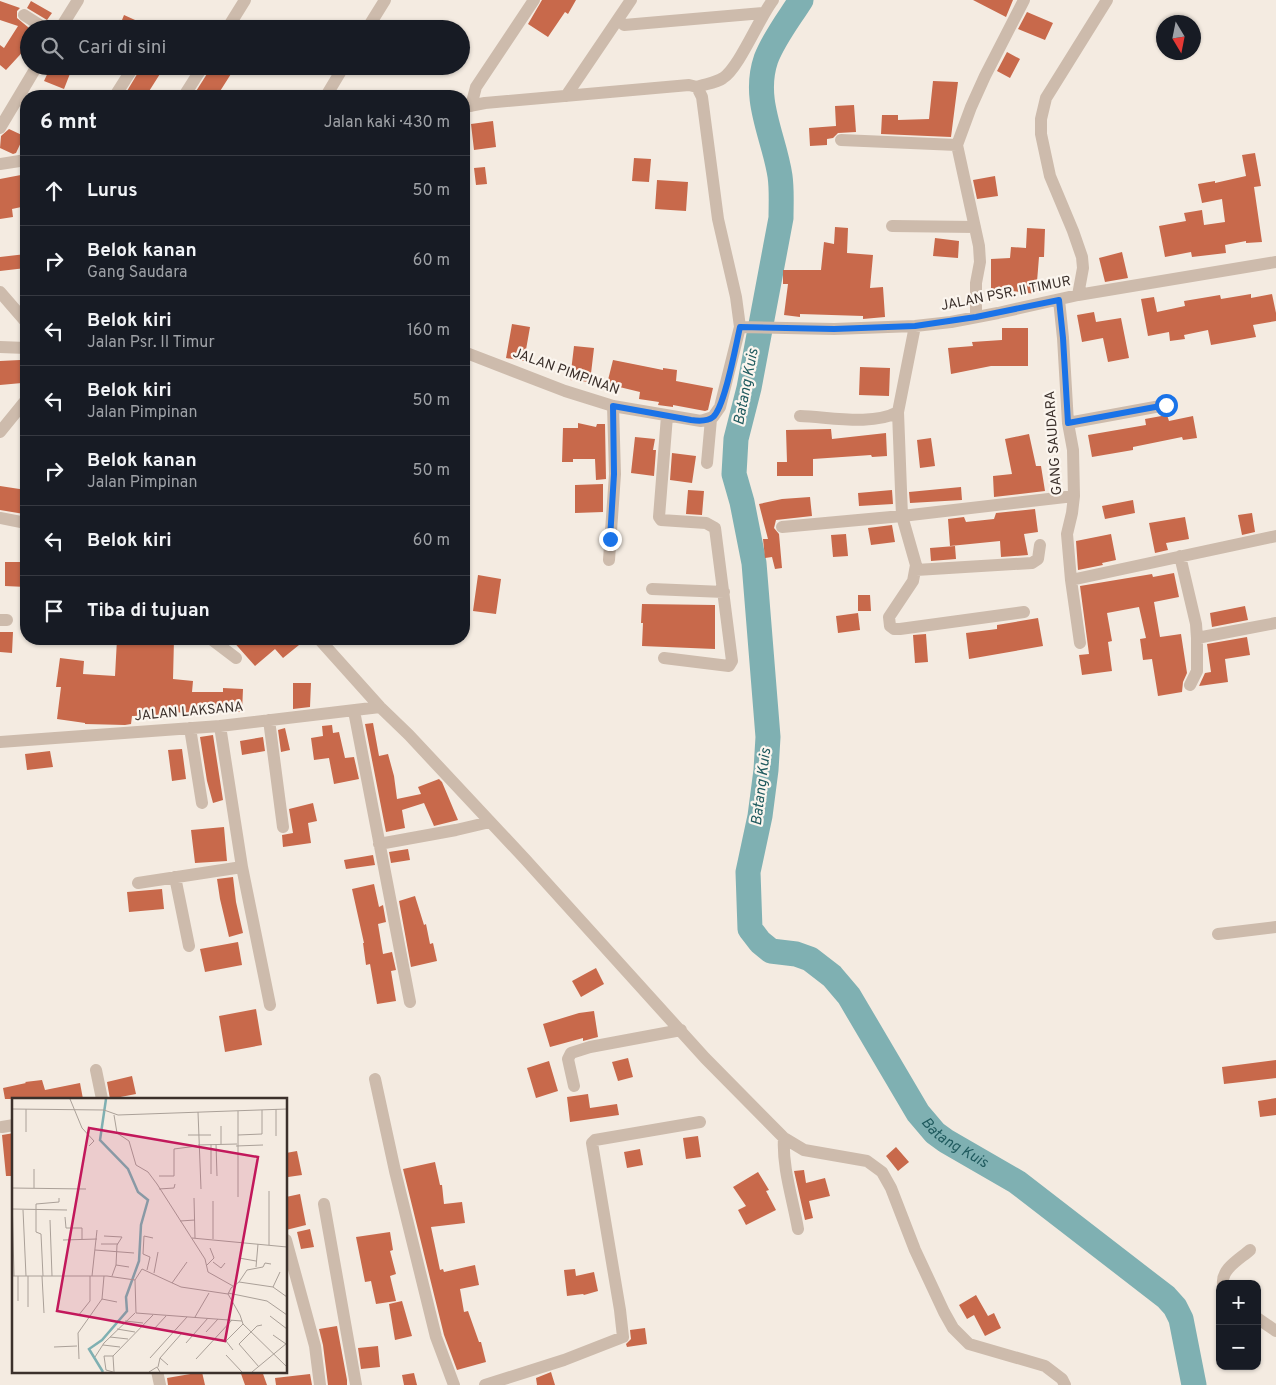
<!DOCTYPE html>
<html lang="id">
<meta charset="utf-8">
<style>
:root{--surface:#171b24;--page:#20242c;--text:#f1f3f6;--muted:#9ea1a6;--line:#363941}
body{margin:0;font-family:Overpass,sans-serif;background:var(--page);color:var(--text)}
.controls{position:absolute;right:15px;bottom:15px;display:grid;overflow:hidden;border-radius:10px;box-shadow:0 1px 4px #0004}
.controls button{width:45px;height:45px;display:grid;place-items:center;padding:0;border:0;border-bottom:1px solid var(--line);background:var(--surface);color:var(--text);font:25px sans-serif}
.compass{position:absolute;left:1156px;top:15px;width:45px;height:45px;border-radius:50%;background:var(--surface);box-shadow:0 1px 4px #0004;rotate:170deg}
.stop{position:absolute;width:15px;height:15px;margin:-11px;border:4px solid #1a73e8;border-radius:50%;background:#fff}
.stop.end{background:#1a73e8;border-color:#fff;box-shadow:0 1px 5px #0008}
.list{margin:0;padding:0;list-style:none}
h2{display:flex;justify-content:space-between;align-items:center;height:65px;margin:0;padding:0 20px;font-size:21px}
h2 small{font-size:16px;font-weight:400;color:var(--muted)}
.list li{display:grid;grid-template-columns:32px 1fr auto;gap:15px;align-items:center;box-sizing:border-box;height:70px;padding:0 20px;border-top:1px solid var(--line)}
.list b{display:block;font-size:19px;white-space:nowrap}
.list p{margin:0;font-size:16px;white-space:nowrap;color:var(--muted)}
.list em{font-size:16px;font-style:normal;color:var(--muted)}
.icon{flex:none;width:28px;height:28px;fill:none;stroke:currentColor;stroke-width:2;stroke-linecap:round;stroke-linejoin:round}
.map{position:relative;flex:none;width:1276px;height:1385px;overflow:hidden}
.search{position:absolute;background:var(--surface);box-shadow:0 1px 4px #0004;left:20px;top:20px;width:450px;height:55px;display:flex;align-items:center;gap:12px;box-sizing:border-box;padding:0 18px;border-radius:28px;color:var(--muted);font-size:19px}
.panel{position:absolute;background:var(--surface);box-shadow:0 1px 4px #0004;left:20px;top:90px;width:450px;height:555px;border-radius:20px}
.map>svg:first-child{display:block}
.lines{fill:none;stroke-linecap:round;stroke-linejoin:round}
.river{stroke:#7fb0b2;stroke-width:25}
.building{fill:#c8694b}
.minor{stroke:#cdbbac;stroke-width:12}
.route{stroke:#1a73e8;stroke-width:6}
.labels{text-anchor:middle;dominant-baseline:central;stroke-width:4.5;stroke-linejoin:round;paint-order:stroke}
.street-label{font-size:14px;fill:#3b302b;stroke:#fbf5ee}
.water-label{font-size:15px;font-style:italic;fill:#1f5a5e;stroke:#fbf5ee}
.inset-river{fill:none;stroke:#7fb0b2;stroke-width:2.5}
.inset-road{fill:none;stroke:#aaa098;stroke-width:1}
.view{fill:#c2185b;fill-opacity:0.15;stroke:#c2185b;stroke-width:2.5}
.inset-edge{fill:none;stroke:#3b302b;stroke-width:2.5}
</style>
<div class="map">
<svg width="1276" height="1385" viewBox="0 0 1276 1385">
<rect width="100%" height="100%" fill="#f4ebe1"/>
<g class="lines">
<!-- river -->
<path class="river" id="s1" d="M801 0C789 19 774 38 766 59 752 100 774 136 780 176 782 190 781 204 781 218L749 388 736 439 734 474 742 502 754 563 768 737 766 770 760 816 748 872 750 929 760 942 771 951 796 954 810 959 832 976 849 996 918 1113 935 1133 946 1141 1017 1182 1166 1297 1175 1307 1181 1319 1194 1385"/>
</g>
<!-- building -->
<path class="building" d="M542 0H576L568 14 565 12 548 37 528 24Z
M973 0H1013L1006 17Z
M0 1 20 8 17 11V18L29 28V45L6 70 0 65V45L4 48 18 26 0 20Z
M31 1 52 13 47 20 27 8Z
M1027 12 1053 23 1045 40 1018 29Z
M124 15 155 29H128L120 25Z
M1007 52 1020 59 1010 78 997 71Z
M51 66H73L64 89 44 81Z
M165 66 146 96H124L142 66Z
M212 66H236L217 96H193Z
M933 81 958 82 951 137 881 134 882 115H898V120L929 119Z
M854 105 856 132 838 133 833 138 827 139V145L810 146 809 128 836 126 835 106Z
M493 121 496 147 474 150 471 124Z
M9 129 24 136 16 153 13 154 0 148 1 136Z
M1255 153 1261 186 1254 187 1262 242 1246 243V241L1225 245 1226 253 1192 257 1191 252 1165 257 1159 226 1186 221 1184 213 1202 210 1204 225 1225 222 1222 199 1202 203 1198 184 1215 181V183L1246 176 1242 155Z
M634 158 651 159 649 182 632 181Z
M485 167 487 184 476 185 474 168Z
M26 174V206L12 209 13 217 0 219V179Z
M995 176 998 196 977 199 973 180Z
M657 180 688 182 686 211 655 209Z
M835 227 848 228 847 253 873 255 870 288 883 287 885 317 863 319V316L800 314V317L784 315 788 284H783V270H821L824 242 834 244Z
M1027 228 1045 229 1044 257H1039L1036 294 1013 291 991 292V259L1010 258 1011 247 1026 248Z
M935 238 959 241 958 258 933 256Z
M1122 252 1128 278 1105 282 1099 258Z
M26 254V268L0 271V257Z
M1251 294V298L1272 294 1276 313V321L1253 325 1256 337 1211 345 1208 330 1184 335 1185 339 1170 341 1169 332 1148 336 1141 299 1154 297 1157 312 1185 306 1184 301 1220 295 1221 299Z
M1094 312 1096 322 1121 318 1129 358 1108 362 1103 338 1082 342 1077 315Z
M512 324 530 327 524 361 506 358Z
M1002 328H1028V366H991L951 374 948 348 973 346 972 342 1002 340Z
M574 346 594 348 590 382 570 380Z
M20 360 22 383 0 385V361Z
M613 360 663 370V368L677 370 676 381 713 388 708 410 705 411 673 405V407L658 405 659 402 639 399 640 392 607 384Z
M860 367 890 368 889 396 859 395Z
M1167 415 1169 421 1193 416 1197 438 1183 440 1182 437 1133 447V450L1092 457 1088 435 1146 425 1145 419Z
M578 423 596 427 597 424H605L606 479 596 480 595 459H573V462H562L563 428H578Z
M831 429 832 439 886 433 887 456 872 457 871 455 813 459V476H777V462H787L786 430Z
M1029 434 1036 466H1041L1045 491 994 497 993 476 1012 474 1005 439Z
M635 437 655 439 653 450H656L654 476 631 473Z
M931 438 935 466 920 468 917 440Z
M672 453 696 456 692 483 670 480Z
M603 484V512L575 513V485Z
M0 486 26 490 24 514 0 510Z
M961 487 962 500 910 503 909 492Z
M688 490 704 491 702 515 686 514Z
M892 490 893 504 859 506 858 493Z
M810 497 812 516 776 520 774 528 779 534 782 568 775 569 772 557 765 558 763 539H768L759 504 782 499Z
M1133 500 1135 513 1105 519 1102 506Z
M1035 509 1038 532 1024 534 1028 555 1001 557 1000 541 950 546 948 519 964 517 966 522 994 519 996 513Z
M1252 513 1255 532 1242 535 1238 515Z
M1185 517 1189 539 1166 543 1168 550 1155 553 1149 523Z
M892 525 895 542 871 545 868 528Z
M846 534 848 556 833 557 831 535Z
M1111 534 1116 560 1102 563 1103 565 1078 570 1076 541Z
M955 546 956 559 931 561 930 548Z
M5 562H26V587L5 586Z
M1174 573 1179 597 1154 602 1160 637 1181 634 1187 673 1183 682 1182 692 1158 696 1152 659 1143 660 1140 639 1146 638 1139 607 1107 613 1112 641 1108 642 1112 671 1082 675 1079 655 1089 654 1080 586 1152 574 1153 577Z
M478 575 501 579 496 614 473 611Z
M858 595H870L871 611H858Z
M642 604 715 605V649L642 646 643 623H641Z
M1245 606 1248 620 1212 627 1210 613Z
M858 613 860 630 838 633 836 616Z
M1038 618 1043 646 969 659 966 633 997 629V625Z
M0 632H13L12 653 0 652Z
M926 634 928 662 915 663 913 635Z
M1247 637 1250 655 1225 659 1228 682 1199 686 1205 673 1211 672 1207 644Z
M117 639H174L173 679 193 681 192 692H223V688L243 689 242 712 218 711V714L168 712V716H132L131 724 125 725 85 724V723L57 719 61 687H56L60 658 84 661 83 674 115 676Z
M231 639H259L264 644 268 641 266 639H293L299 645 283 658 275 649 255 666Z
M293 683H311L310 707 293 709Z
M373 723 379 756 388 754 394 776 397 799 421 794 418 787 439 779 442 782 458 820 434 826 424 803 402 810 405 828 386 832 365 724Z
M332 725 333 733 339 732 345 758 354 757 359 779 334 784 329 758 314 760 311 738 323 736 322 726Z
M285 728 290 750 281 752 278 730Z
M213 735 223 800 213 803 207 781 200 737Z
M263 737 265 751 242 755 240 741Z
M182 749 186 779 172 781 168 750Z
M50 751 53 767 27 770 25 754Z
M313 803 317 821 308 823 311 843 283 847 282 835 293 833 289 809Z
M224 827 227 861 195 863 191 830Z
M408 849 410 860 391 863 389 852Z
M373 855 375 865 346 869 344 860Z
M233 877 236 902 243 933 229 937 220 899 217 879Z
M374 884 379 907 383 905 386 922 378 924 383 954 392 952 396 970 391 971 396 1001 377 1004 370 964 366 965 363 943H364L352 889Z
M162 889 164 909 129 912 127 892Z
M415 896 424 925 426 924 430 944 433 943 437 961 411 967 399 901Z
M238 942 242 965 205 972 200 949Z
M596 968 604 984 581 997 572 981Z
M256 1009 262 1045 225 1052 219 1016Z
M594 1011 598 1037 583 1041V1038L550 1047 543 1024 579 1013Z
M628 1058 633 1077 618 1081 612 1062Z
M1276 1060V1078L1224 1084 1222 1067Z
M549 1061 558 1091 536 1098 527 1068Z
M132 1076 136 1094 110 1099 107 1082Z
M42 1080 45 1090 80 1083 83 1099H5L3 1088 26 1083 25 1082Z
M588 1094 590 1108 617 1104 619 1115 570 1122 567 1097Z
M1276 1098V1115L1260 1117 1258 1101Z
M14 1133V1176H6L2 1135Z
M698 1136 701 1157 686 1159 683 1138Z
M896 1147 909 1162 898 1171 886 1156Z
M640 1149 643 1165 627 1168 624 1152Z
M297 1151 302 1175 288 1177 286 1153Z
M435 1162 440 1185H442L444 1204 462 1202 465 1223 431 1227 440 1270 443 1269 444 1272 475 1265 479 1285 460 1289 464 1312 468 1311 479 1342H481L486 1362 457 1370 444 1335 403 1169Z
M804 1170 806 1183 825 1178 830 1196 809 1201 813 1218 805 1220 794 1171Z
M758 1172 769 1190 766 1191 776 1210 746 1225 738 1210 746 1206 733 1187Z
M300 1194 306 1225 286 1230V1197Z
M310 1229 314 1247 301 1249 297 1232Z
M390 1232 393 1250 390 1251 396 1274 390 1276 396 1301 376 1304 371 1281 365 1282 356 1237Z
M575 1269 576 1276 594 1272 598 1291 584 1295 583 1294 567 1296 564 1270Z
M976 1295 988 1316 994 1313 1001 1328 985 1336 974 1315 967 1319 959 1305Z
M402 1301 412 1336 395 1340 389 1304Z
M337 1326 347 1380V1385H328L323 1345 319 1329Z
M645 1328 647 1344 627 1347 626 1344 631 1339 630 1330Z
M378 1346 380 1367 361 1369 358 1348Z
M240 1371H262L267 1385H245Z
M202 1372 205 1385H168L167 1378Z
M551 1372 555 1385H537L536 1378Z
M414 1373 417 1385H404L402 1375Z
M310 1374 312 1385H276L275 1378Z"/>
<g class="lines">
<!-- minor -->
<path class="minor" d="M24 15 46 29
M624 25 763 13
M60 29 78 0
M227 29 245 0
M367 29 385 0
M697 87C705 84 716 83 723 78 739 68 759 18 773 0
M115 96 134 66
M184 96 203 66
M326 96 344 66
M566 96 631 0
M471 106 476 87 534 0
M464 107 485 103 689 85 697 87 702 97 718 219 736 297 740 327 720 407 713 417 701 421 613 406 565 391 464 352
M0 128 37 66
M841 140 957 145
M0 164 26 160
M892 226 975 227
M0 292 26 322
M1078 295 1083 268 1082 257 1073 231 1050 176 1041 134V119L1046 98 1107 0
M1059 300 1063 338 1068 423 1073 450 1074 496 1072 513 1067 534 1071 580 1080 643
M976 317V283L980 262 979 246 957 145 971 107 985 76 1024 0
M740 327 834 329 915 326 951 322 998 313 1078 295 1276 262
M0 347 26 348
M898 412 902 516 916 565 913 581 889 617 890 626 894 629H900L1024 612
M800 416C830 417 872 426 898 412L915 326
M1068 423 1166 405
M0 432 26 400
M707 463 711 419
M0 518 26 523
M782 527 902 516 1074 496
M1180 556 1196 624 1197 638 1276 623
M609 560 615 474 613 406
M916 570 1032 563 1038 559 1040 545
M1071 580 1276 536
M652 589 724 592
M0 620H7
M211 639 236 658
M319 639 380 707 409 735 525 859 705 1058 784 1138 804 1150 867 1161 882 1172 891 1188 915 1250 944 1312 953 1328 969 1344 1045 1366 1062 1379 1065 1385
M664 658 729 666 732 661 715 528 706 523 661 520 659 517 667 416
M1190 685 1197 671V638
M354 711 410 1002
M269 720 283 827
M220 726 242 867 270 1005
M190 728 202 803
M0 742 220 726 380 707
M379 844 456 830 490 822
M175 877 189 946
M138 883 242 867
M1218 934 1276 927
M96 1070 102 1099
M375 1079 395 1171 436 1337 454 1385
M574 1086 568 1059 571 1053 590 1047 681 1030
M2 1127 14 1125
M784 1138C782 1167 793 1200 798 1229
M324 1204 356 1385
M286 1240 315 1346 320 1385
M1223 1284C1221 1269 1240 1259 1250 1250
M1257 1318 1276 1331
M157 1371 160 1385
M485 1385 564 1360 623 1337 620 1310 592 1143 595 1140 700 1122"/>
</g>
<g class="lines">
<!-- route -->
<path class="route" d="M610 539 614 474 613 406 691 420C698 421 707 422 713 417 725 407 736 344 740 327L834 329 915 326 976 317 1059 300 1063 338 1068 423 1166 405"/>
</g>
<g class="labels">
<!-- street labels -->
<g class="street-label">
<text transform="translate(1006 294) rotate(-11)">JALAN PSR. II TIMUR</text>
<text transform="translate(566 372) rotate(20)">JALAN PIMPINAN</text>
<text transform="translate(1054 443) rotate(-94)">GANG SAUDARA</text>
<text transform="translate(189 712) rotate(-5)">JALAN LAKSANA</text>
</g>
<!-- water labels -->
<g class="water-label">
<text transform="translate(747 387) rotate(-79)">Batang Kuis</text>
<text transform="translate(762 787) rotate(-83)">Batang Kuis</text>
<text stroke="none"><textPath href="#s1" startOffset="1259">Batang Kuis</textPath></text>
</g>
</g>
<!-- overview -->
<g transform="translate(12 1098)">
<rect width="275" height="275" fill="#f4ebe1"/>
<path class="inset-river" d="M91 274 77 251 90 242 115 213 114 199 127 163 129 127 136 102 126 94 116 71 88 42 94 1"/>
<path class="inset-road" d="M58 1 70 30 82 43 77 48M0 11 92 12 106 17 275 11M14 11V34M264 11V38M226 13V99M186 14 189 91M102 17 105 35 117 43 124 67 136 74 145 86 193 161 196 174 221 188M209 28V46M176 37H199M226 37 250 36V12M204 46 205 78M186 47 225 46M224 48 251 47M199 76V46M147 78H162V51L185 48M0 90 74 91M22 90V71M147 91 162 90 163 86M257 93V147M0 97 2 178M182 100 183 140M201 103V141M0 111 55 112M11 112 14 178M53 119 54 130H70V141M38 122 40 178M168 123 183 122M92 138 110 139 105 147 104 167M180 140 275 149M51 142 85 141M89 146H106M83 152 122 155M227 160 244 163M201 164 209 170 213 165M195 167 202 160 198 150M244 169 246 146M135 172 138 159 131 156 132 138 141 140M142 175 146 154M0 178H95L123 182M6 178V203M16 178V209M30 178 32 215M31 178 29 136 24 134V106L47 104V100M80 178 85 132M100 178 104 167 117 169M227 184 235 172 251 169 253 165 259 166M160 185 175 164M261 189 268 174M216 195 255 203 275 217M216 196 219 190 227 184 261 189 275 199M90 201 105 204M66 218 78 203V178M258 218 275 231M183 219 197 195M113 223 131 225M230 223 124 215 123 182 130 171 169 189 216 196 228 217 231 226 275 269M105 231 123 234M142 231 154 218M194 234 206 221M261 237 274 246M98 239 116 241M174 245 196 220M91 247 108 249M42 249 65 248M221 252 214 243 231 226M214 257 230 274M101 258 141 217M83 259 92 245 123 215M138 260 175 219M148 260 170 235M67 261 66 235 90 201 92 178M184 261 220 222M146 269 148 260 156 267M247 269 227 246 245 228 250 227M101 274 94 272 92 258H101L102 274M137 274 145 269 148 274M240 274 275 245"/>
<path class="view" d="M77 30 246 59 213 243 45 213Z"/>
<rect width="275" height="275" class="inset-edge"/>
</g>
</svg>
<div class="controls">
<button>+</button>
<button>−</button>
</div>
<svg class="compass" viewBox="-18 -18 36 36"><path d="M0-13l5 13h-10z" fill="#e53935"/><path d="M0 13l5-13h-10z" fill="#9ea1a6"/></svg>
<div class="stop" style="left:1166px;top:405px"></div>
<div class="stop end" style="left:610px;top:539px"></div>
<div class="search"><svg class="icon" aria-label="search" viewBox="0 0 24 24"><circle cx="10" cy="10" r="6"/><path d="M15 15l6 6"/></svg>Cari di sini</div>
<section class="panel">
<h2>6 mnt<small>Jalan kaki · 430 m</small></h2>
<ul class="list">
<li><svg class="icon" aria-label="ahead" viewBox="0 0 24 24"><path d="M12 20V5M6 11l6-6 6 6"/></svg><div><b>Lurus</b></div><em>50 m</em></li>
<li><svg class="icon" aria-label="right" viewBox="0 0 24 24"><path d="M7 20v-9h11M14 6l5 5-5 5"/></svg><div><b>Belok kanan</b><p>Gang Saudara</p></div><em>60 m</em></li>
<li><svg class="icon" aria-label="left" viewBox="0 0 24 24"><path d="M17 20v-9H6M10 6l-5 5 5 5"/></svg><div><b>Belok kiri</b><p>Jalan Psr. II Timur</p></div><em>160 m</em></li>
<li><svg class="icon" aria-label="left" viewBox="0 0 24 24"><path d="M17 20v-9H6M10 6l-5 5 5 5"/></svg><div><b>Belok kiri</b><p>Jalan Pimpinan</p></div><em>50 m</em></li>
<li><svg class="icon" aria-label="right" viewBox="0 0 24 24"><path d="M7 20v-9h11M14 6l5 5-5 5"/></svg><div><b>Belok kanan</b><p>Jalan Pimpinan</p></div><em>50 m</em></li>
<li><svg class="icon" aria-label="left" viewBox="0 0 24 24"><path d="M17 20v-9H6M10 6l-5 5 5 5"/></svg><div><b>Belok kiri</b></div><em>60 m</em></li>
<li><svg class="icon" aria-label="arrive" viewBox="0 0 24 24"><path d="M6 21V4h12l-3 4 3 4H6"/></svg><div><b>Tiba di tujuan</b></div></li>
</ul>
</section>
</div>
